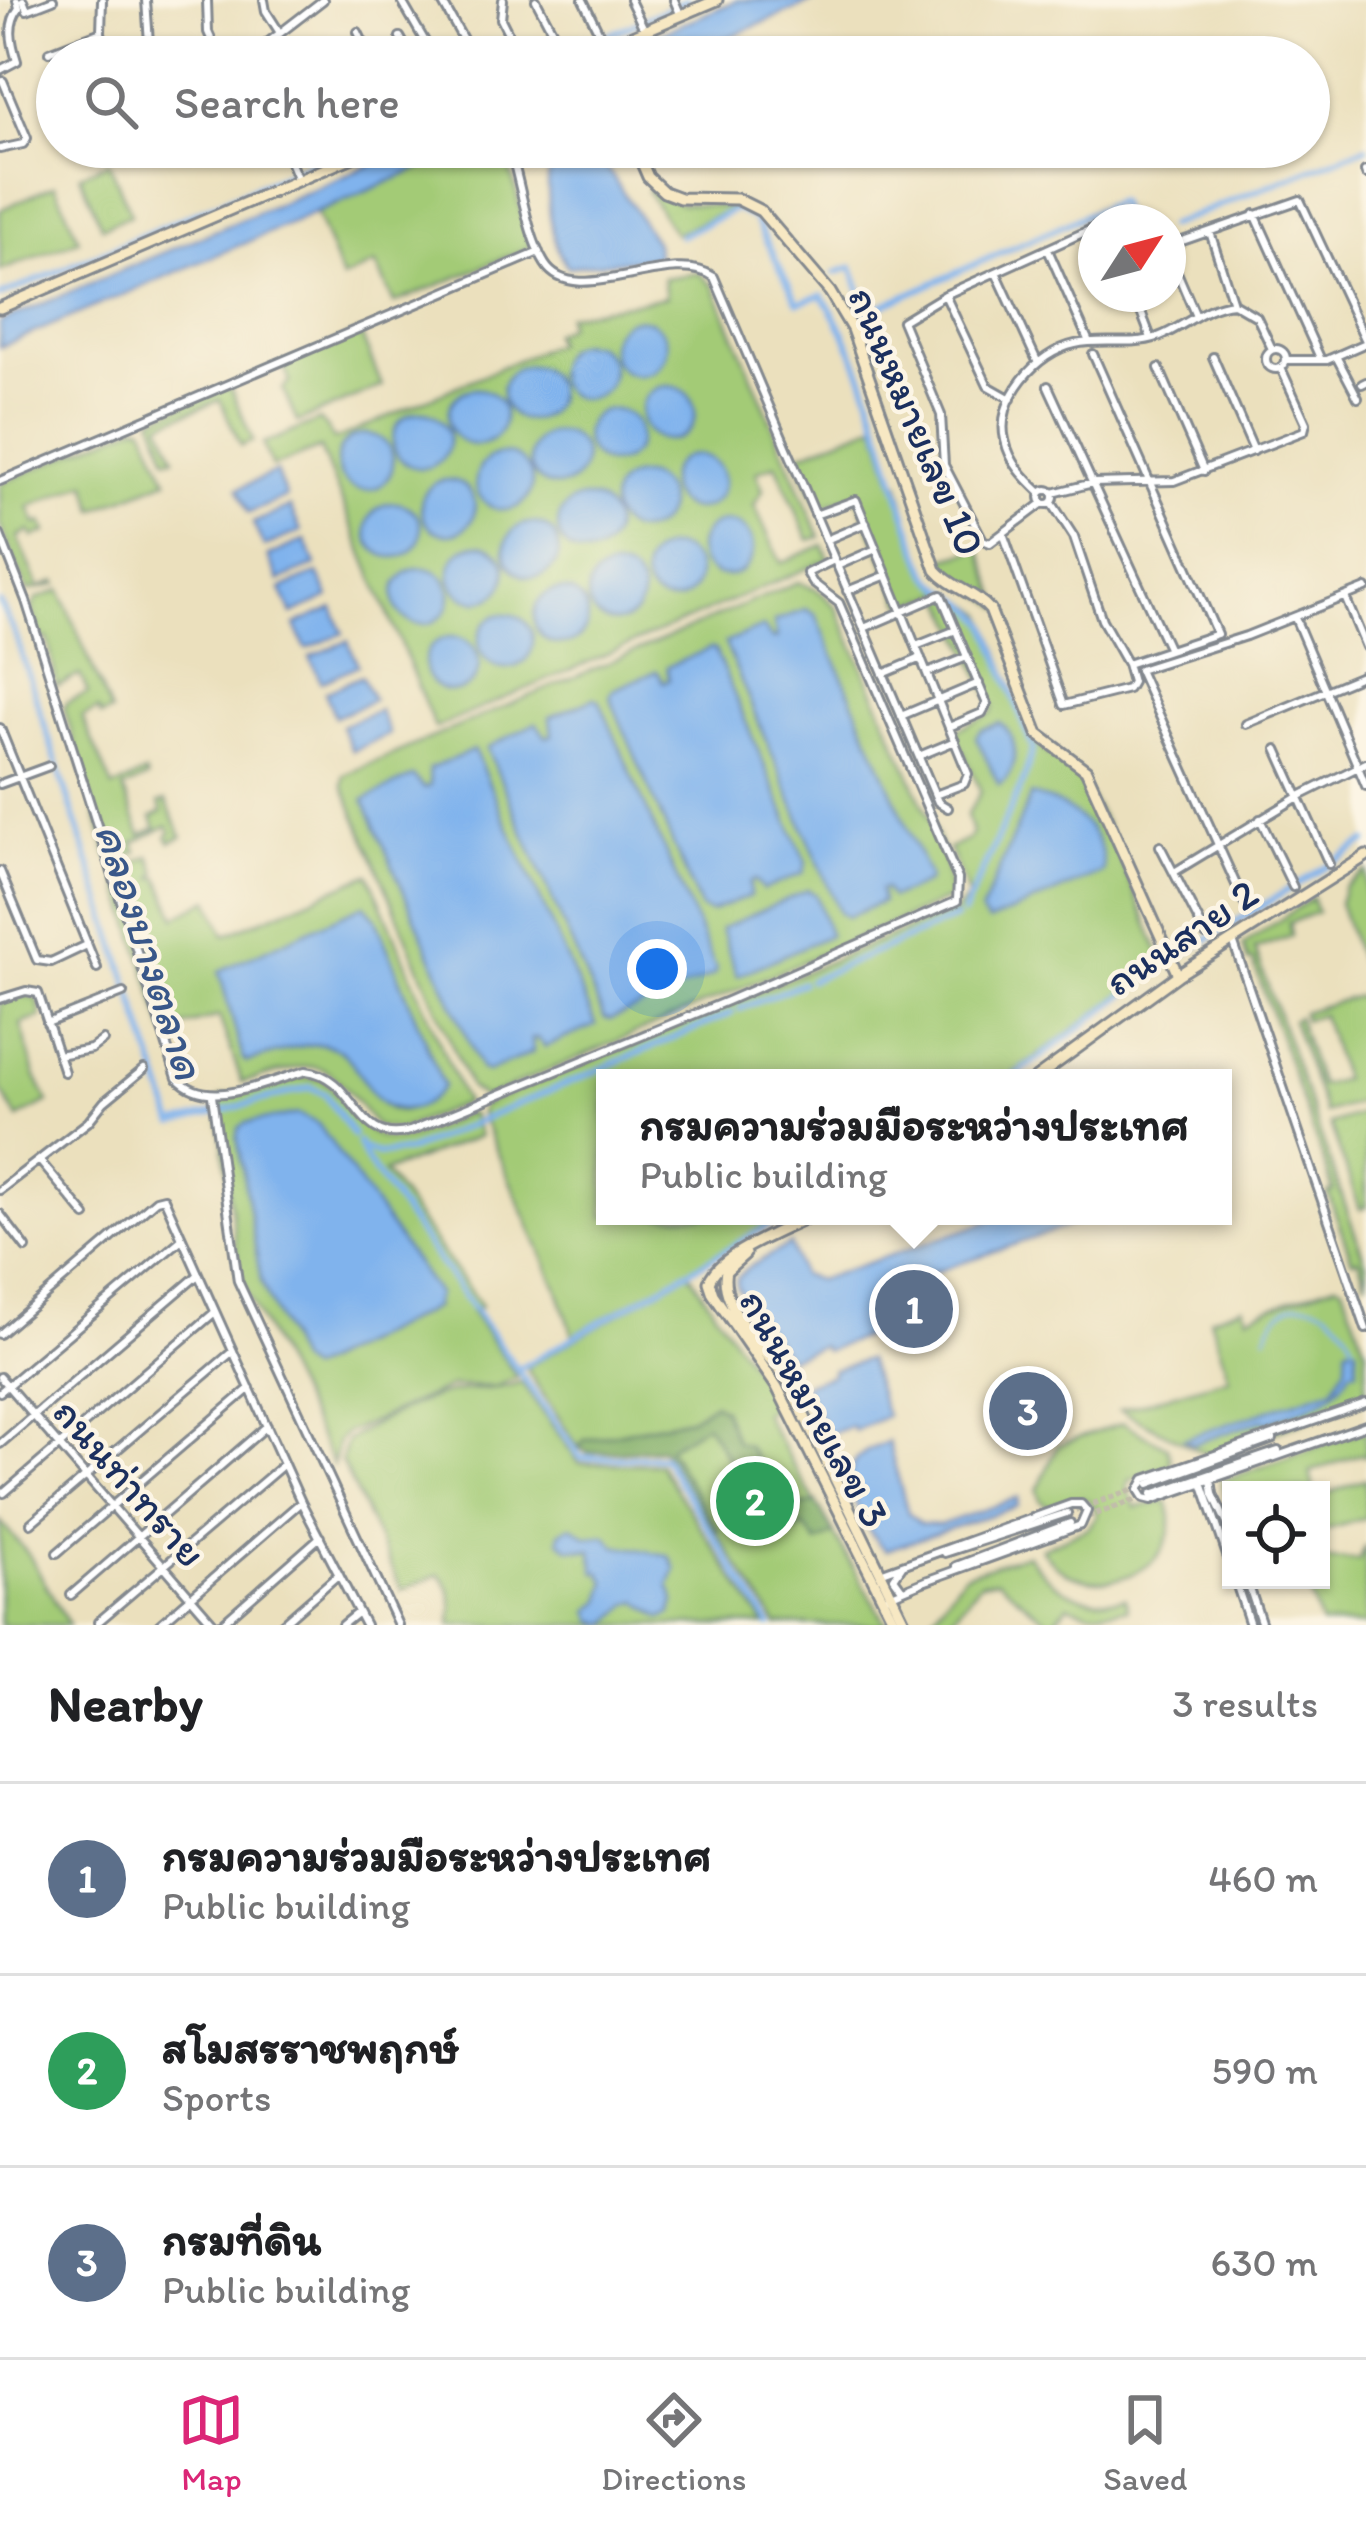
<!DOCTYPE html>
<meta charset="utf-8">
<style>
:root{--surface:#fff;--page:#f6f6f6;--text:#202124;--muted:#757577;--line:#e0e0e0;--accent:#db2777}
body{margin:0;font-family:Itim,"Playpen Sans Thai",sans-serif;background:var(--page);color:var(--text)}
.controls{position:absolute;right:36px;bottom:36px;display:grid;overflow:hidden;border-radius:0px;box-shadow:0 3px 9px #0004}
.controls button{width:108px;height:108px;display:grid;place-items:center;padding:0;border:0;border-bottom:3px solid var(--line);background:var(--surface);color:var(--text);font:60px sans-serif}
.compass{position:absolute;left:1078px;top:204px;width:108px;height:108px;border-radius:50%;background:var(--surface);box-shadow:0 3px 9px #0004;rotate:54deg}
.you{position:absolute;left:657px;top:969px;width:42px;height:42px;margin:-30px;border:9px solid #fff;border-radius:50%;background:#1a73e8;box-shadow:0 0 0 18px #1a73e833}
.badge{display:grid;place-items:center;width:78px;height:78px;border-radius:50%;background:var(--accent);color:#fff;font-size:39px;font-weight:700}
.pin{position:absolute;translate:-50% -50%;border:6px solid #fff;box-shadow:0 3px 12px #0006}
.popup{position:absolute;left:596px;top:1069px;width:636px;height:156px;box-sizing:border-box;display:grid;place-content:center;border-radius:0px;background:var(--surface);filter:drop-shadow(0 3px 9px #0005);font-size:39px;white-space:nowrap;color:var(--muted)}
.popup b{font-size:45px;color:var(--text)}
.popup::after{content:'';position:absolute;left:50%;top:100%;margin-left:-24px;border:24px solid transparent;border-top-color:var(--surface)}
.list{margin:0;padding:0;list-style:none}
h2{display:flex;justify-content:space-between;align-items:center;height:156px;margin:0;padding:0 48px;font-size:51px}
h2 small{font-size:39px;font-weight:400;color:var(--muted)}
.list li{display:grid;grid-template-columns:78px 1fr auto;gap:36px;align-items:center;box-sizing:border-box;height:192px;padding:0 48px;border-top:3px solid var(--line)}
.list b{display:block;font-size:45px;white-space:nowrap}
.list p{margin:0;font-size:39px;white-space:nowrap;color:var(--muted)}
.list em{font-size:39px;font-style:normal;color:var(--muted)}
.icon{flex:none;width:66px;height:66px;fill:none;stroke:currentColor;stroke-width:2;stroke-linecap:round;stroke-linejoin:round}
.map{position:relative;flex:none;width:1366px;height:1625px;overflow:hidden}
.search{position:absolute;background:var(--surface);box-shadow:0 3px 9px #0004;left:36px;right:36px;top:36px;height:132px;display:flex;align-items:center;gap:30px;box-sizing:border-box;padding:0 42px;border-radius:66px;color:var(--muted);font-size:45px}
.sheet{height:732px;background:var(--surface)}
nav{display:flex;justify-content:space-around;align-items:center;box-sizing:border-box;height:168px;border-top:3px solid var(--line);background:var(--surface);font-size:33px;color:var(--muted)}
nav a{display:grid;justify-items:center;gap:6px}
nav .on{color:var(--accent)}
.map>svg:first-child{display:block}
.green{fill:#a3cb76;stroke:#5f7d6a;stroke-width:3;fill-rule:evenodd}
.forest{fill:#82af67;stroke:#4e6f62;stroke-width:3}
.water{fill:#80b3ed;stroke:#4e71a6;stroke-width:3}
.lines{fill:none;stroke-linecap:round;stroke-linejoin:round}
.stream{stroke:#80b3ed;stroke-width:3}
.canal{stroke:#80b3ed;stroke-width:6}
.street-tunnel{stroke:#c1bdaa;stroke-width:6;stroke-dasharray:6 3;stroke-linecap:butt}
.street-casing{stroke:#83888e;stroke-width:12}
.secondary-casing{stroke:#83888e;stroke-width:15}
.street{stroke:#fff;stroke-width:6}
.secondary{stroke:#f7e8c3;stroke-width:9}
.labels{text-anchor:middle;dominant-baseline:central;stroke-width:9;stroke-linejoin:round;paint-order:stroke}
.street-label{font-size:42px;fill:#1b2f5e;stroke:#fcf5e5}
.water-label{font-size:45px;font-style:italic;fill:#395789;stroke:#fcf5e5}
</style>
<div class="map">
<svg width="1366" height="1625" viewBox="0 0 1366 1625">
<rect width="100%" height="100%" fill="#fcf5e5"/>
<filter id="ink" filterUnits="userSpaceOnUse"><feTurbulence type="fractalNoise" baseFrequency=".00833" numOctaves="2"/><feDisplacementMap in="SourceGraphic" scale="24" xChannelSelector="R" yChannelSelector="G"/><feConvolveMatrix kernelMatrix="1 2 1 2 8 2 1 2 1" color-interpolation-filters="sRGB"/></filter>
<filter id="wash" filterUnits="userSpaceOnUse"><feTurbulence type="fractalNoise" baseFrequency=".004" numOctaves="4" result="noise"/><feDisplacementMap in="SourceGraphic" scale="48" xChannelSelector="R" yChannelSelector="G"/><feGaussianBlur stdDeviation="2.7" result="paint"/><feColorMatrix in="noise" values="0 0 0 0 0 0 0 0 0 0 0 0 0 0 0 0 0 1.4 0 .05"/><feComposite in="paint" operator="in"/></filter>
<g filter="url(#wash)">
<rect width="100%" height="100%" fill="#ebe0bd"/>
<!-- green -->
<path class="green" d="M470 147H504L531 247 394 303 376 264 342 279 316 213Z
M109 162 131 215 102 227 80 175Z
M55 185 79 240 0 271V210Z
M650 189 679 203 735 207 675 234 647 191Z
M699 273 714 287 820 537 809 540 776 464 756 472 763 490 754 505 781 563 823 545 829 559 435 728 320 448 272 467 263 444 320 420 335 440 556 343 552 334 567 326V315L666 297 663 278Z
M360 332 382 386 297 422 283 389 290 382 283 365Z
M224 388 231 389 253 441 241 446 220 400 161 423 175 457 167 458 153 418Z
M876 424 894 483 899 482C908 514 914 558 936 583 949 597 971 600 985 614L1029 733 1046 752 1078 776 1105 824 1164 963 1007 1078H605V1216H783L573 1335 558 1290 480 1113 481 1106 949 912 953 914 969 897 949 849 969 839 972 833 967 815 981 792 957 737 958 729 991 713 994 707 942 593 909 605 902 602 857 497 852 495 820 509 795 456Z
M137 425 144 426 167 480 95 510 87 483 29 507 36 524 42 522 47 532 33 537 30 531 18 537 39 588 56 581 57 584 28 591 0 525V484Z
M980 549 1002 609C983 591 952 583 942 559Z
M798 582 819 591 837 608 943 850 951 898 484 1098 470 1088 343 785 344 775ZM774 623 884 888 880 890 763 627 772 640 778 638ZM658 672 664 683 670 680 755 880 749 882ZM553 735 658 984 653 986 546 738ZM412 776 424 789 430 786 537 1038 532 1040ZM808 890 829 935 737 975 721 929Z
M60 590 111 712 101 716 98 710 82 717 113 788 145 773 147 778 123 789 141 835 156 828 152 817 162 812 159 803 166 801 182 837 170 842 167 836 171 832 167 826 134 843 137 852 116 861 109 859 64 708 67 702 88 693 80 675 57 686 48 640 41 638 32 608 37 599Z
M150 856 157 872 154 878 159 877 176 917 209 899 225 935 369 874 465 1103 398 1130 376 1126C319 1054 331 1059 242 1082L219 1016 165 1032 116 875 118 870ZM364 905 375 917 443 1086C371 1156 377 1061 330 1046 307 1039 269 1056 247 1061Z
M1366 871V980L1339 903 1344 887Z
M1312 898 1317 912 1289 923 1291 936 1255 949 1366 1264V1282L1358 1259 1352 1260 1328 1193 1333 1191 1327 1171 1253 961H1248L1243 945Z
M23 995 38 999 41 1017 21 1024 35 1075 48 1102 18 1118 0 1089V1003Z
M1357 996 1362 998 1366 1007V1100L1325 1113 1292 1020 1297 1017 1320 1086 1343 1079 1322 1015 1304 1020 1302 1012Z
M301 1077 323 1079C340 1094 352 1114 368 1130 394 1155 439 1125 467 1113L472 1115 479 1136 384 1172 481 1306 471 1312 517 1377 495 1387 452 1386 346 1433 338 1441 333 1465 248 1295 239 1271 217 1101 220 1097ZM261 1281 434 1308 309 1370 298 1363Z
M1366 1112V1207L1360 1209 1330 1124Z
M689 1273 778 1404 763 1413 887 1625H777L662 1449 713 1404 690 1418 584 1440 579 1448 531 1376 527 1367Z
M1337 1283 1343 1286 1366 1350V1400L1208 1455 1120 1410 1229 1377 1210 1318 1243 1306 1247 1316Z
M521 1382 579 1463 659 1464 765 1625H451C454 1608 452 1585 439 1574L402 1590 341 1461 346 1442C369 1424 425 1397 453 1392 477 1388 498 1391 521 1382Z
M1123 1423 1167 1447 1171 1460 1169 1466 1130 1480 1127 1488 1136 1507 1167 1501C1193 1568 1084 1616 1041 1548L1088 1528 1097 1516C1092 1487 1067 1502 1048 1506L1040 1501 1037 1490 1058 1445Z
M1366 1430V1456L1361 1454 1310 1472 1314 1490H1231V1511L1221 1481Z
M1366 1479V1518L1321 1531V1496Z
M0 1521 29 1555 69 1625H0Z
M1366 1545V1625H1321L1305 1580H1321V1559L1359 1560Z
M1027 1554C1051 1588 1083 1607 1125 1598L1128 1609 1089 1612 1068 1605 1052 1624 997 1580 980 1583 946 1625H926L963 1575Z"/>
<!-- forest -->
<path class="forest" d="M714 1403 723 1409 736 1442 748 1446 784 1504 790 1509 816 1502 834 1533 817 1543 804 1526 780 1541 706 1424 668 1448 718 1530 715 1532 662 1449 588 1453 579 1448 584 1440 690 1418Z"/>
<!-- water -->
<path class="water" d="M738 0H816L683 57H605Z
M413 147H470L0 347V322Z
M549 147H600L603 162 656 243 657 257 567 267C546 235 547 184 549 147Z
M611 347a28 28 0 1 1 56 0a28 28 0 1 1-56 0Z
M556 371a28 28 0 1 1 56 0a28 28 0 1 1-56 0Z
M502 393a27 27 0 1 1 54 0a27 27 0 1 1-54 0Z
M641 413a27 27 0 1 1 54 0a27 27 0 1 1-54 0Z
M448 417a28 28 0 1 1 56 0a28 28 0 1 1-56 0Z
M585 436a27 27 0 1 1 54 0a27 27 0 1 1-54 0Z
M393 440a28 28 0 1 1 56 0a28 28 0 1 1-56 0Z
M530 459a27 27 0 1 1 54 0a27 27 0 1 1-54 0Z
M337 462a28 28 0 1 1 56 0a28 28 0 1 1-56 0Z
M476 482a28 28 0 1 1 56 0a28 28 0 1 1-56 0Z
M669 482a27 27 0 1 1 54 0a27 27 0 1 1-54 0Z
M276 472 286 497 249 513 238 489Z
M612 503a28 28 0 1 1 56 0a28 28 0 1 1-56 0Z
M421 507a27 27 0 1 1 54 0a27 27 0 1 1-54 0Z
M558 526a28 28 0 1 1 56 0a28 28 0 1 1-56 0Z
M367 530a27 27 0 1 1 54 0a27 27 0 1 1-54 0Z
M290 507 301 531 264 547 253 523Z
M699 549a27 27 0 1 1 54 0a27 27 0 1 1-54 0Z
M505 550a27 27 0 1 1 54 0a27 27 0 1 1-54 0Z
M305 540 316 565 279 581 268 556Z
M450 573a28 28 0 1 1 56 0a28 28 0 1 1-56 0Z
M644 574a27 27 0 1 1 54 0a27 27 0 1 1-54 0Z
M588 595a27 27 0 1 1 54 0a27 27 0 1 1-54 0Z
M394 596a28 28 0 1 1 56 0a28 28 0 1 1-56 0Z
M318 573 329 597 292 614 281 589Z
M534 617a27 27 0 1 1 54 0a27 27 0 1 1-54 0Z
M333 608 343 633 306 649 295 625Z
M806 609 816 615 929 877 927 883 891 898 885 889 880 890 882 902 847 917 840 913 725 643 763 627 772 639 777 638 774 622Z
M479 641a27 27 0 1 1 54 0a27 27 0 1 1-54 0Z
M425 664a27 27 0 1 1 54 0a27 27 0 1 1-54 0Z
M348 641 358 665 321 682 310 657Z
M711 648 715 650 806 863 803 873 763 890 755 880 750 882V896L710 912 701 909 610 697 613 690 657 671 663 682 669 680 667 667Z
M362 676 373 700 335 717 325 692Z
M595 698 599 700 716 969 714 975 666 995 658 985 654 986 656 1000 610 1020 604 1018 487 748 536 723 546 737 552 735 550 717Z
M379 710 389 734 352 751 341 726Z
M1000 723C1020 739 1019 771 999 785L976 737 981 730Z
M474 750 596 1025 545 1047 537 1038 532 1039 533 1052 487 1072 481 1070 364 800 413 776 424 788 430 786 429 769Z
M1031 795C1068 803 1106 830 1103 872L988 922 981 912Z
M808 890 816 895 829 935 737 976 721 929Z
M364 905 375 917 443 1086C436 1097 428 1104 415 1108 363 1120 368 1058 330 1046 307 1039 270 1056 247 1062L243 1058 219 971Z
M298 1114 318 1124 437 1294 433 1308 308 1370 298 1363 261 1281 237 1136 239 1128 246 1123Z
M1005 1216H1097L879 1291 891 1327 825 1351 822 1346 788 1358 737 1287V1279L746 1269 790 1244 801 1275 818 1280Z
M1347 1347H1357V1369L1350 1370C1335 1403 1300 1409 1268 1422L1262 1420 1193 1444 1184 1439 1333 1388 1346 1365Z
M867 1359 886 1416 854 1431 852 1426 828 1434 803 1385 832 1375V1370Z
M888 1442 908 1513 920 1524 940 1525 1018 1498 1017 1506 886 1550C869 1537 846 1492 851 1470 855 1454 874 1447 888 1442Z
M571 1526 587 1537 606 1535 616 1546C635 1547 649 1553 668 1555L676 1569 669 1585 675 1601 671 1614 661 1618 638 1601 629 1604 607 1624 594 1620 590 1611 602 1601 606 1582 600 1572H595L592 1550 568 1548 559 1540 560 1532Z"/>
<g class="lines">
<!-- stream -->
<path class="stream" d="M1266 1336C1284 1284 1339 1301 1354 1346"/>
<!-- canal -->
<path class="canal" d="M559 57 687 0
M1168 226 1366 147
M680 236 735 209 754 218 798 303 822 295C878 379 888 482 928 574 945 595 973 600 987 624L1033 749 1023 782 963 914
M835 273 852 267 868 312 1117 201 1125 222
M0 296 350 147
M0 603 15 634 174 1124 311 1087 325 1094 353 1135
M810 980 955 918
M740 1009 802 983
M1012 1078 1159 969 1366 842
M358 1142 366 1160 581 1458 663 1457 770 1625
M363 1148 378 1154 408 1151 732 1013
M518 1369 785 1216"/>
</g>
</g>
<g filter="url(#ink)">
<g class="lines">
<!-- street-tunnel -->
<path class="street-tunnel" d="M1067 1513 1149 1484
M1070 1523 1143 1497"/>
<!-- street casing -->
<g class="street-casing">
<path id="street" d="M23 0 27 10 53 0
M102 0 101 32 106 57
M146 0 150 57
M207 0 208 32 219 57
M264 0 266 11 280 33
M401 0 434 57
M441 0 473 57
M503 0 501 19 520 57
M536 0 566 57
M583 0 606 47
M630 0 644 29
M674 0 681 16
M358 32 370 57
M400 37 411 57
M49 52 101 32
M249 57 323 0
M0 70 17 61C11 42 7 24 19 8L17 0
M44 105 57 100
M284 147 298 180
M509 147C521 181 526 234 545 264 574 311 671 246 714 277L938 802 948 808
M0 149 23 144 27 138 3 81
M1365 171 1366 174
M1255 214 1321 360
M1210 232 1233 303
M1168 246 1300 200 1366 341
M1168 251 1195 314
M1049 252 1089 342
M997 274 1037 361
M1134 294 1151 338
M945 295 988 386 1011 399
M1266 359a10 10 0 1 1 20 0a10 10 0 1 1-20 0Z
M1093 354 1217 634 1127 664
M1213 357 1254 451
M1337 358 1358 398
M1286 360H1327L1366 343
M1159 368 1204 471
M1362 384 1366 382
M1048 386 1168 648
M0 481 539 252
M1040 497a7 7 0 1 1 14 0a7 7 0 1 1-14 0Z
M1041 493C1025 478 1010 463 1005 440 995 399 1037 352 1075 344 1102 338 1131 346 1158 337 1185 327 1203 306 1233 303L1257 317 1272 349
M1053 493 1093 483 1174 481 1304 431 1306 423 1281 368
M1043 503 990 543 983 540 944 465 941 415 902 321 945 295 1096 227
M815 515 856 500 968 774 964 784 935 795
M0 535 26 601 177 1078C208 1112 268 1081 306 1071 358 1077 354 1147 410 1131L727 1001 957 901 958 879 839 603 813 583 807 573 834 560
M1004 536 1064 705 1128 689 1132 682 1127 664 1102 620 1074 537 1052 503
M826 540 866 523
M837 566 876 549
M847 591 887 575
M1345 597 1366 647
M1295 618 1366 786
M864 628 941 595 987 704 982 713 949 727
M916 646 956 630
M927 673 967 657
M883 674 921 658
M901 716 979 683
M1246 724 1366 674
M0 728 97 968
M1277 749 1329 864
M919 756 955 741
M0 784 49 766
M1260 819 1293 887
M1160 846 1206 935
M0 871 37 960 51 962 87 945
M1176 871 1300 796 1366 763
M1248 911 1139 670 1246 636 1366 588
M1233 941 1366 1329
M0 999 26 991 38 993 64 1072
M47 1023 123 993
M58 1055 91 1049 103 1040
M212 1096 238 1281 398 1625
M39 1160 86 1216
M0 1190 88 1122 104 1102 144 1069
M0 1214 26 1248
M0 1334 156 1200 164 1198 301 1502 365 1625
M0 1377 215 1625
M0 1392 182 1239
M1366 1403 1145 1479 1139 1490 1144 1498 1152 1500 1366 1425
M0 1444 198 1275
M1211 1479 1213 1494 1231 1532
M1202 1482 1231 1567
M1149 1484 1273 1439
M4 1493 215 1312
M1152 1494 1278 1451
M31 1523 233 1351
M57 1553 250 1388
M945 1553 1067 1513
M902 1566 894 1578 902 1589
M956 1566 1070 1523
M880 1573 1071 1504H1081L1087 1511 1081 1525 926 1581
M1235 1580 1250 1625
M1247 1580 1262 1625
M71 1595 267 1426
M882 1599 928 1580
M98 1622 284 1464
M159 1625 301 1502
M220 1625 320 1537
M281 1625 339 1574
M342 1625 358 1612"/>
</g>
<!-- secondary casing -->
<g class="secondary-casing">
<path id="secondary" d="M583 57 717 0
M635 147 648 177 664 192 680 198 737 199 761 211 830 292 852 329 936 570C951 588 975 592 990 610L1038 734 1086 770 1178 975
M0 308 376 147
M1036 1078 1178 975 1366 856
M811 1216C784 1230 718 1254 709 1282L713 1294 777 1387 896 1625
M745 1254 726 1271C718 1302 762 1352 784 1374L906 1625"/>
</g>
<!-- street -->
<use href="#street" class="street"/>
<!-- secondary -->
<use href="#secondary" class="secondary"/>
</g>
</g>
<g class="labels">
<!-- street labels -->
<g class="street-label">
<text transform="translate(917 421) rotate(67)">ถนนหมายเลข 10</text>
<text transform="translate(1181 937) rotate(-34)">ถนนสาย 2</text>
<text transform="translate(815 1408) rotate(61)">ถนนหมายเลข 3</text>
<text transform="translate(130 1482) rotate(49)">ถนนท่าทราย</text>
</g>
<!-- water labels -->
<g class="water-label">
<text transform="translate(151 951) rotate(72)">คลองบางตลาด</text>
</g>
</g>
</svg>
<div class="controls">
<button><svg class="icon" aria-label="locate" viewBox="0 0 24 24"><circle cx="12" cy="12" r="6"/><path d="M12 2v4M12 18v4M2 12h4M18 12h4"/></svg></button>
</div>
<svg class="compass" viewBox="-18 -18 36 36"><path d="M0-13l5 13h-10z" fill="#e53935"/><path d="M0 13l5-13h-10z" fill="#757577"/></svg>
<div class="you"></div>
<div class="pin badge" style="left:914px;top:1309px;background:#5c6f8a">1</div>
<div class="popup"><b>กรมความร่วมมือระหว่างประเทศ</b>Public building</div>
<div class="pin badge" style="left:755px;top:1501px;background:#2e9e5b">2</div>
<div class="pin badge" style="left:1028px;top:1411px;background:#5c6f8a">3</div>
<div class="search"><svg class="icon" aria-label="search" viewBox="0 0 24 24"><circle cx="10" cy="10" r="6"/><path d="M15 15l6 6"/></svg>Search here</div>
</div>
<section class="sheet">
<h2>Nearby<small>3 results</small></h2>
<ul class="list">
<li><span class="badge" style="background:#5c6f8a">1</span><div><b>กรมความร่วมมือระหว่างประเทศ</b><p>Public building</p></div><em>460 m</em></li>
<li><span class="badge" style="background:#2e9e5b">2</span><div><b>สโมสรราชพฤกษ์</b><p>Sports</p></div><em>590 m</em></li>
<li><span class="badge" style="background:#5c6f8a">3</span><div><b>กรมที่ดิน</b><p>Public building</p></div><em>630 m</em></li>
</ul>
</section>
<nav>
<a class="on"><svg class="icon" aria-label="map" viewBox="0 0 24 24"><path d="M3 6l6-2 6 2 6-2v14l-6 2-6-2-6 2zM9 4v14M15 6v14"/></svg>Map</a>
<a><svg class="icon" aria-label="directions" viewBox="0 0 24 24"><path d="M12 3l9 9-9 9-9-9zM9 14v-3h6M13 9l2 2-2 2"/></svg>Directions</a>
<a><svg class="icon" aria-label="saved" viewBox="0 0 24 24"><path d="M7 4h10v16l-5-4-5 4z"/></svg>Saved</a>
</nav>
